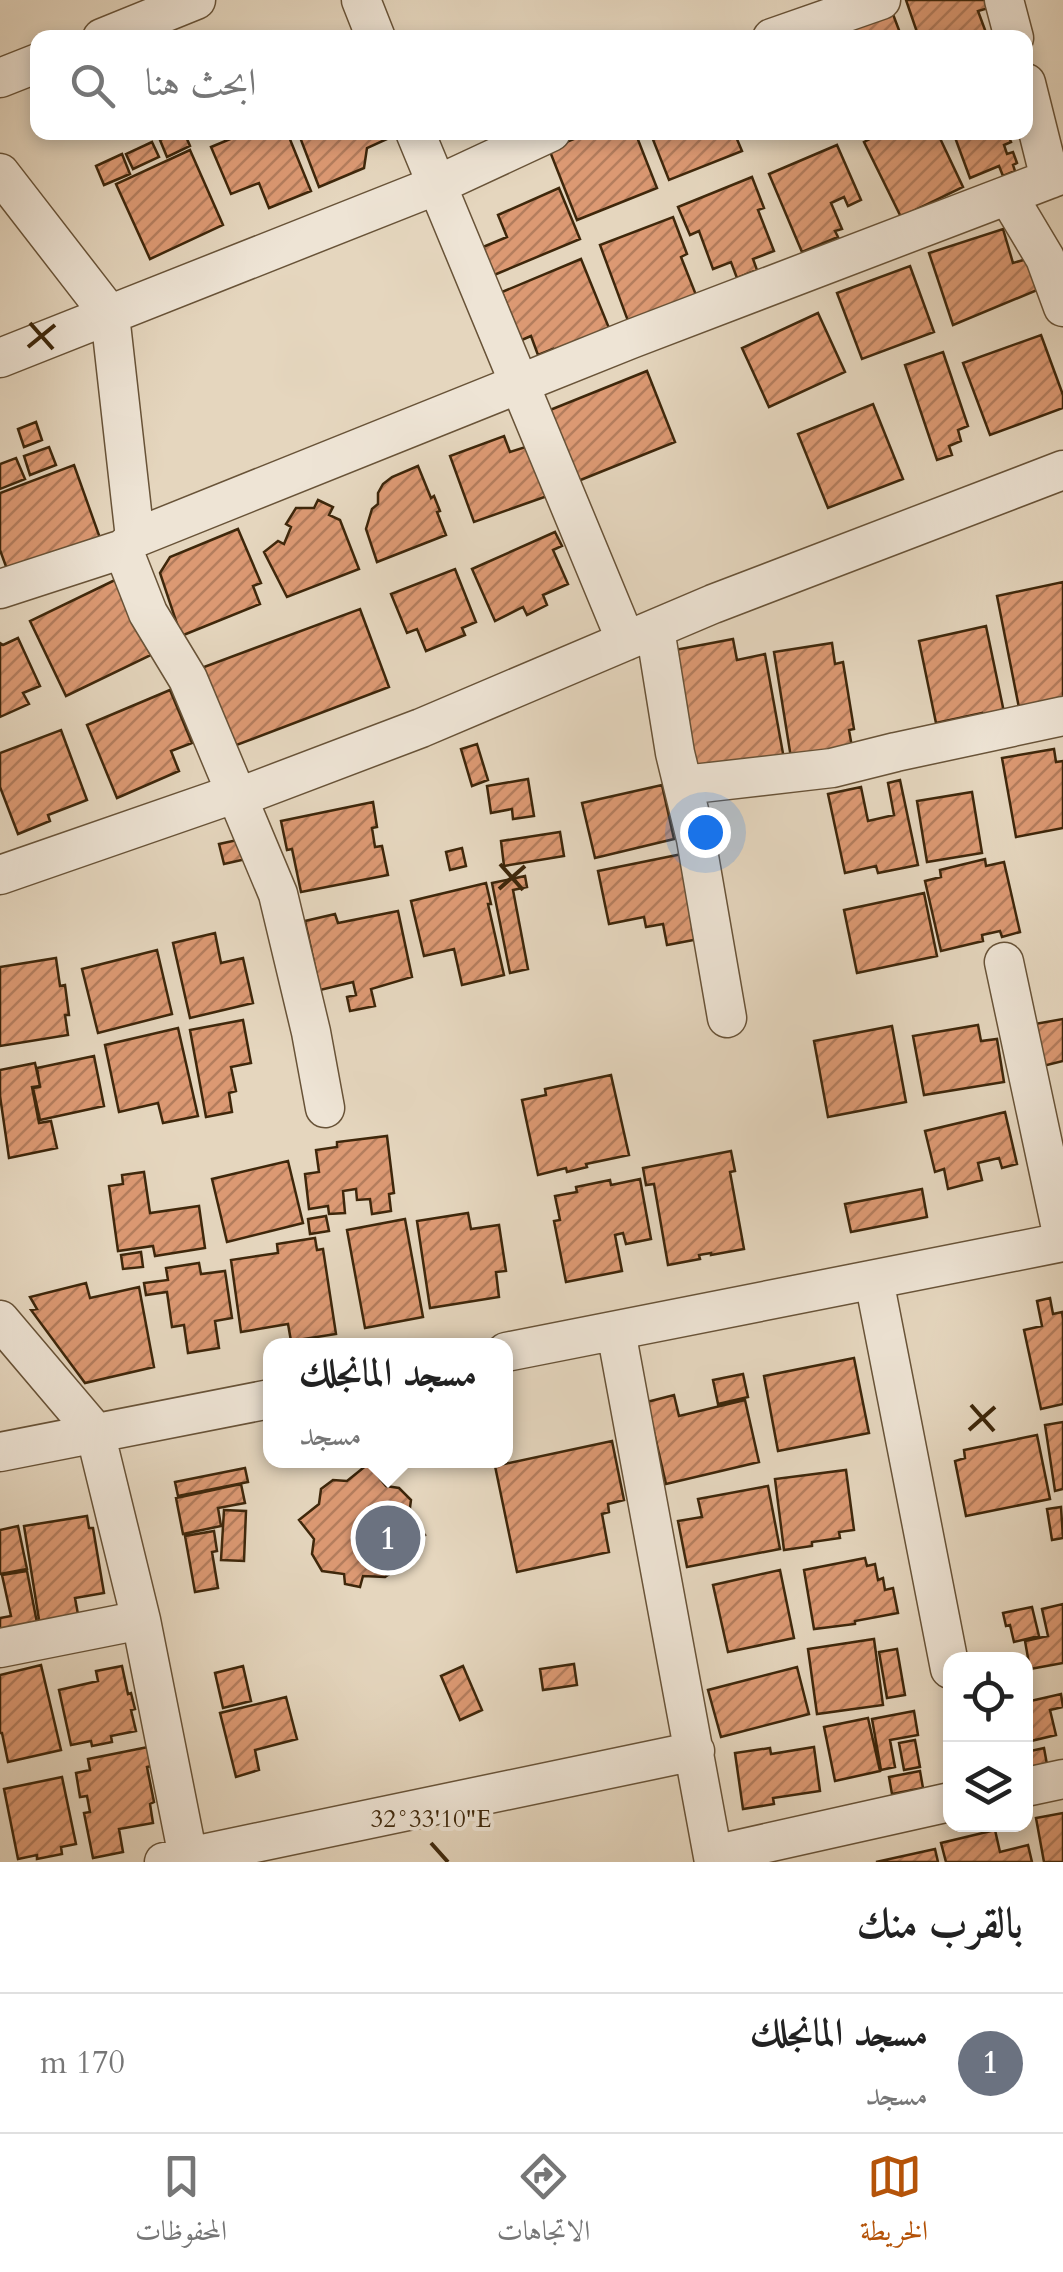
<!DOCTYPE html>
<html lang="ar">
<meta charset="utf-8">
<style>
:root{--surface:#fff;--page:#f2f2f2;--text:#222;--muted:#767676;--line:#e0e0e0;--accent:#b45309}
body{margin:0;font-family:Cardo,Amiri,serif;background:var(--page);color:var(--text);direction:rtl}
.controls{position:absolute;right:30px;bottom:30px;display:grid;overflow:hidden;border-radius:20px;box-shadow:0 5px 15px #0003}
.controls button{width:90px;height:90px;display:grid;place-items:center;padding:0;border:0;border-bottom:2px solid var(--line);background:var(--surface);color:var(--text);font:50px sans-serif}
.you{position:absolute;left:705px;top:832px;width:35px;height:35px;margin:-25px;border:8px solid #fff;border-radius:50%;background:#1a73e8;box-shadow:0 0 0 15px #1a73e833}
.badge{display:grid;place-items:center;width:65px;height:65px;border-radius:50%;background:var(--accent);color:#fff;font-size:32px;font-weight:700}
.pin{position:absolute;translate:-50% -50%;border:5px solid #fff;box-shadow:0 2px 10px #0006}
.popup{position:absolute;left:263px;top:1338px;width:250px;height:130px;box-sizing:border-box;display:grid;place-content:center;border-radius:20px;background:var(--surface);filter:drop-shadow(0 2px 8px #0005);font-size:32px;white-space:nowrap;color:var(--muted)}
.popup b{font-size:38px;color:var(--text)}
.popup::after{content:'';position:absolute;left:50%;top:100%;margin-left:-20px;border:20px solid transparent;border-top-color:var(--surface)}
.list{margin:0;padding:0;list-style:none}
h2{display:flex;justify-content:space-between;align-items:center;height:130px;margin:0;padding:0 40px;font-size:42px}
h2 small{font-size:32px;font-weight:400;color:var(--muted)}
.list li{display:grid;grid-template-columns:65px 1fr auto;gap:30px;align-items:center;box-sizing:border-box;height:140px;padding:0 40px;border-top:2px solid var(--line)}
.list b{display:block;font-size:38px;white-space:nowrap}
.list p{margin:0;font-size:32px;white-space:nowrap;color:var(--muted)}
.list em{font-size:32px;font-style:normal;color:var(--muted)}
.icon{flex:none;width:55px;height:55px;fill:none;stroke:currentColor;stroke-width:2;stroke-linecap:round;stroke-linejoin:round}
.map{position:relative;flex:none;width:1063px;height:1862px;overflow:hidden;direction:ltr}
.search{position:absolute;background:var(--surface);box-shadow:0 5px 15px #0003;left:30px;right:30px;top:30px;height:110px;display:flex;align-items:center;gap:25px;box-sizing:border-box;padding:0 35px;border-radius:20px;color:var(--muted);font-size:38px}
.sheet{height:270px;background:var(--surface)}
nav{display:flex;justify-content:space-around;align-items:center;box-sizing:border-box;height:140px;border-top:2px solid var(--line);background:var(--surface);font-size:28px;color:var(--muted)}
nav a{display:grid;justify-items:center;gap:5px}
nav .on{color:var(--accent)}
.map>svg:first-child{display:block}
.building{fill:url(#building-hatch);stroke:#3e270b;stroke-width:2.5}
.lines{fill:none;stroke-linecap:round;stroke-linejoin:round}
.street-casing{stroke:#685338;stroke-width:41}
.street{stroke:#eee4d5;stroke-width:38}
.ticks{fill:none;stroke:#3e270b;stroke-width:4}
.ticks-label{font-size:25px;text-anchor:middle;fill:#3e270b;stroke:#eee4d5;stroke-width:8;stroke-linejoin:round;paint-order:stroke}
</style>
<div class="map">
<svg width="1063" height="1862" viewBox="0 0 1063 1862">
<defs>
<pattern id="building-hatch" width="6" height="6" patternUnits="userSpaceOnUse" patternTransform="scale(2.5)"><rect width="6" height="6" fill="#dc9973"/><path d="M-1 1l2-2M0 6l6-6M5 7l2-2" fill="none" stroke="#b47d5d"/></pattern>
</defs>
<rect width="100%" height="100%" fill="#e5d6be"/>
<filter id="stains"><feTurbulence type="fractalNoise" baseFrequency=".002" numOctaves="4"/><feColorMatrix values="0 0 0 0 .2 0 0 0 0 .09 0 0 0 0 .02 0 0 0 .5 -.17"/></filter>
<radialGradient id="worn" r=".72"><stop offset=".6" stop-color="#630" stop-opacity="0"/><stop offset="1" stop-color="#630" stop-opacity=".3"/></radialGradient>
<!-- building -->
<path class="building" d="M906 0H989L992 7 978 11 988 38H919Z
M891 9 902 38H822Z
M177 132H184L190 146 167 157 160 140Z
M247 132H287L311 191 269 208 259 183 231 194 211 147Z
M298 132H391L387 139 367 148 364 168 319 187Z
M585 132H635L657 188 577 220 549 149 586 134Z
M650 132H734L742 151 669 180Z
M884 132H937L963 187 901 217 864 142Z
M953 132H1007L1011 142 1004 145 1007 154 1013 152 1017 163 1013 165 1015 171 1003 176 999 166 970 178Z
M152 142 159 157 133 169 126 154Z
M837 145 861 200 848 206 844 197 831 203 842 229 835 231 838 237 802 252 769 174Z
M190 150 223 225 150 259 116 184Z
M122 154 130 174 104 185 96 166Z
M752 177 764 208 758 210 774 251 753 259 757 270 737 278 731 262 713 269 699 231 690 235 678 207Z
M559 188 580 239 494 275 483 247 507 237 498 215Z
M673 217 687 254 681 257 696 295 628 321 600 245Z
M1003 229 1013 263 1034 257 1042 288 953 325 929 253Z
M581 259 611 333 555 356 553 349 538 355 531 336 517 342 510 323 514 322 502 292Z
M910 266 934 332 862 359 837 293Z
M818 313 845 372 769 407 742 348Z
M1041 335 1063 395V408L990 435 963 363Z
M943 352 968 426 958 430 961 441 949 446 952 455 937 460 905 365Z
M647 371 675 442 578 481 550 410Z
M873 404 903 479 828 508 798 434Z
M36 422 42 440 24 447 18 429Z
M504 436 510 452 535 444 553 494 474 522 450 456Z
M49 447 56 465 30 475 24 456Z
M16 458 25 479 0 489V464Z
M74 465 100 538 8 572 0 550V493Z
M418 466 431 498 434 496 440 511 437 512 446 535 377 562 366 529 372 509 378 504V493L383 484 392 477Z
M318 500 333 507 329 515 340 520 359 569 287 597 264 552 278 541 284 544 291 527 286 524 296 508H314Z
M238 529 261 583 253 586 260 604 181 636 160 573 170 557Z
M555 532 562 546 553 550 568 584 543 595 547 605 527 615 523 607 495 621 472 569Z
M455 569 476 622 462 628 465 635 426 651 417 629 407 633 391 594Z
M115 580 151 655 66 696 30 621Z
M1063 582V709L1021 718 997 596Z
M360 609 389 687 226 749 196 670Z
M986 626 1005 717 983 722 982 713 936 723 919 641Z
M18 638 40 686 23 693 29 704 0 717V643L3 645Z
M733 639 737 660 765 654 784 759 698 775 675 650Z
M832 643 835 664 843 662 854 729 849 730 852 747 792 764 774 652Z
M170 690 192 743 171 751 179 771 117 798 87 725Z
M61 730 87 800 48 815 50 821 18 834 0 787V753Z
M477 744 488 780 472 786 461 749Z
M1054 749 1056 762 1063 761V828L1016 837 1002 758Z
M528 779 534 816 513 819 512 809 491 813 487 786Z
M900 780 918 865 878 873 876 866 845 873 828 794 861 787 868 821 894 815 888 783Z
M662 785 674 839 595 858 582 803Z
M972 792 982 853 927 862 917 801Z
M373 802 377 827 372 828 375 847 382 846 388 875 301 892 292 849 287 850 281 821Z
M560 832 564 856 504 866 501 841Z
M242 839 246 859 224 864 219 844Z
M462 848 466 866 450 870 446 852Z
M682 854 699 939 667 945 663 924 646 927 644 917 609 924 598 871Z
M985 859 986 866 1004 862 1020 932 1002 937 1000 931 982 935 983 941 941 951 925 881 941 877 940 870Z
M525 876 527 887 513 890 528 969 510 973 492 883Z
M486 883 491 904H488L504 975 462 985 454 949 424 956 411 901Z
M924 893 937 956 857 973 844 910Z
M398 911 412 977 371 989 375 1006 350 1011 347 997 356 995 353 982 320 990 305 921 335 914 338 923Z
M215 933 221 963 243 958 253 1003 190 1018 173 943Z
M157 950 172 1014 98 1033 82 969Z
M56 958 60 986 65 985 69 1015H65L68 1035 0 1046V967Z
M1063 1019V1061L1043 1066 1035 1024Z
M243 1020 251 1063 231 1067 236 1091 229 1093 232 1112 206 1117 190 1030Z
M978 1025 981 1041 997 1039 1004 1082 924 1095 913 1036Z
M892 1026 906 1102 828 1117 814 1041Z
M178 1028 198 1116 163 1123 158 1103 119 1112 105 1045Z
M94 1056 104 1106 40 1120 33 1088 40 1087 37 1068Z
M35 1063 40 1086 32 1087 39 1123 51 1121 57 1148 9 1158 0 1096V1070Z
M611 1075 629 1155 586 1164 587 1167 567 1172 566 1168 538 1175 522 1100 546 1095 545 1089Z
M1005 1112 1017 1164 1002 1168 999 1158 978 1163 982 1180 948 1189 944 1169 935 1172 925 1131Z
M387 1136 394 1193 389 1194 391 1211 372 1214 370 1199 357 1200 356 1189 343 1191 345 1213 329 1214 328 1206 309 1209 305 1174 319 1172 316 1150 337 1147V1142Z
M731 1151 735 1171 730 1172 744 1249 711 1255V1253L699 1255 700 1259 668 1265 654 1184 646 1185 643 1168Z
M288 1161 303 1223 227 1242 212 1179Z
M144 1172 150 1213 199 1206 205 1248 155 1256 153 1246 118 1251 109 1186 123 1184 122 1175Z
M640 1179 651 1239 626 1244 623 1233 615 1235 622 1271 566 1282 554 1221 560 1220 555 1196 577 1192 576 1187 610 1180 611 1185Z
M922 1189 927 1217 851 1232 845 1204Z
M468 1213 471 1229 499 1225 506 1271 496 1272 499 1297 430 1308 417 1221Z
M326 1216 329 1231 310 1234 308 1219Z
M405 1219 423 1317 365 1328 347 1230Z
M315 1238 317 1250 323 1249 336 1334 291 1341 288 1324 241 1332 231 1260 278 1253 277 1244Z
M141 1252 143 1267 123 1269 121 1255Z
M199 1263 201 1274 225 1271 232 1318 215 1321 219 1348 188 1353 184 1325 172 1327 167 1292 146 1295 144 1283 168 1280 166 1268Z
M86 1283 90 1298 139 1287 154 1367 85 1383 31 1310 37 1309 30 1297Z
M1050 1298 1053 1314 1062 1312 1063 1319V1404L1041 1409 1024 1330 1042 1326 1037 1301Z
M854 1358 869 1433 778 1451 764 1376Z
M743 1374 748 1397 718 1404 713 1380Z
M674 1395 679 1416 745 1400 759 1462 666 1484 647 1402Z
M1063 1422V1489L1055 1491 1045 1425Z
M1037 1435 1050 1499 966 1516 955 1461 965 1458 964 1450Z
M612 1441 624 1500 608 1504 609 1512 602 1514 609 1552 517 1572 495 1466Z
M368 1464 386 1486 399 1488 411 1500 409 1515 425 1535 404 1552 403 1565 385 1577 363 1576 360 1587 345 1584 344 1574 322 1571 312 1554 314 1539 299 1520 319 1504 321 1489 333 1480 347 1481Z
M245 1468 248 1482 178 1496 175 1482Z
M846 1470 854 1530 839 1532 840 1538 812 1542V1546L784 1550 775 1479Z
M241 1484 245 1503 218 1508 221 1526 183 1534 176 1498Z
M768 1486 780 1549 687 1567 678 1521 702 1517 698 1499Z
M1061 1507 1063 1538 1052 1540 1047 1509Z
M224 1510 246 1511 244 1561 221 1560Z
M87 1516 89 1528H93L104 1593 75 1598 80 1625 40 1626 24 1526Z
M18 1526 27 1569 0 1574V1530Z
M214 1531 217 1551 212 1552 218 1588 195 1592 185 1536Z
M865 1558 867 1566 875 1564 878 1580 883 1578 885 1590 893 1588 898 1613 855 1621V1624L814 1629 804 1570Z
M780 1570 794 1638 728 1652 713 1585Z
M27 1571 38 1628 0 1636V1618L11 1616 2 1575Z
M1063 1604V1663L1030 1669 1025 1641 1048 1636 1042 1609Z
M1032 1607 1039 1636 1014 1642 1010 1625 1006 1626 1003 1613Z
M874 1639 883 1705 817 1714 808 1649Z
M897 1649 905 1695 887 1698 879 1652Z
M574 1664 577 1685 543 1690 540 1669Z
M41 1665 61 1750 8 1762 2 1733H0V1675Z
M122 1666 128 1694 131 1693 135 1709 131 1710 136 1731 111 1736 112 1742 92 1746 91 1741 71 1745 59 1690 98 1681 96 1671Z
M243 1666 251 1701 223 1708 215 1673Z
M463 1666 482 1710 460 1720 441 1676Z
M797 1667 809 1714 721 1737 708 1690Z
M1061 1694 1063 1707 1050 1710 1056 1735 1027 1742 1029 1749 1026 1750V1702Z
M286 1697 297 1739 255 1750 259 1770 236 1777 220 1713Z
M914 1711 918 1735 890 1740 895 1767 881 1770 872 1719Z
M868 1718 880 1771 835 1781 824 1727Z
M915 1740 920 1767 904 1770 899 1743Z
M158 1745 161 1764 147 1767 154 1802 150 1804 153 1823 119 1829 123 1852 93 1858 84 1813 90 1812 87 1796 80 1797 76 1773 90 1770 88 1759Z
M814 1747 820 1791 773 1798 774 1804 743 1809 735 1753 770 1748 771 1754Z
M1044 1748 1048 1770 1026 1774V1752Z
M920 1771 923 1788 892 1794 889 1777Z
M62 1777 76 1844 61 1847 62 1854 37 1859V1855L18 1859 4 1789Z
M1063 1813V1862H1044L1036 1818Z
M995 1830 1000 1852 1028 1845 1032 1862H946L941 1843Z
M935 1849 938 1862H876Z"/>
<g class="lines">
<!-- street casing -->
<g class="street-casing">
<path id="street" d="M361 0 376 38
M1004 0 1014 38
M102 38 196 0
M772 38 881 0
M0 78 38 63
M1026 83 1050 179
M415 132 626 641
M0 173 110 315 135 538
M1008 196 1045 258 1063 307
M0 358 437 185 551 132
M123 549 148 613 188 679 278 894 311 1032 325 1108
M0 589 123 549 135 538 631 339 1063 174
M655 629 675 753 696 839 727 1018
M684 785 832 768 896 752 1063 716
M0 875 222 798 239 797 421 728 713 604 1063 470
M1004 962 1063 1238
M874 1280 950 1669
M0 1320 95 1432 141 1620 189 1862
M616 1331 714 1862
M506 1352 1063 1242
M0 1452 270 1399
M0 1648 141 1620
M1026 1787 1063 1779
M713 1855 950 1802
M164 1862 695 1751"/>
</g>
<!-- street -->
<use href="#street" class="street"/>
</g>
<!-- ticks -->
<path class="ticks" d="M30 323 53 349M28 347 55 325M500 864 523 890M499 889 525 866M971 1405 994 1431M969 1430 995 1407M431 1843 448 1862"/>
<g class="ticks-label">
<text x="431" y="1827">32°33'10"E</text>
</g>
<rect width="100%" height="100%" filter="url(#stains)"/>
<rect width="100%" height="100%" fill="url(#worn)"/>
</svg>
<div class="controls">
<button><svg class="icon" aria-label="locate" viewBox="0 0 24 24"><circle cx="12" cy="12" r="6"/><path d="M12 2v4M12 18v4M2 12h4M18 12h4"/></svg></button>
<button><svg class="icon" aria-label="layers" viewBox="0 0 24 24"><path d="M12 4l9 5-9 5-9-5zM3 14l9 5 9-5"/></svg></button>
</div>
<div class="you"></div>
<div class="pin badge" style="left:388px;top:1538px;background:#6b7280">1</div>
<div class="popup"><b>مسجد المانجلك</b>مسجد</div>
<div class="search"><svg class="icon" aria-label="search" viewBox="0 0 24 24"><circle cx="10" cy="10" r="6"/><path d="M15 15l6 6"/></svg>ابحث هنا</div>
</div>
<section class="sheet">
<h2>بالقرب منك<small></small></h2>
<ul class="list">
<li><span class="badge" style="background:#6b7280">1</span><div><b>مسجد المانجلك</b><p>مسجد</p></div><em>170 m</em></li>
</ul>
</section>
<nav>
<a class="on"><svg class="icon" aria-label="map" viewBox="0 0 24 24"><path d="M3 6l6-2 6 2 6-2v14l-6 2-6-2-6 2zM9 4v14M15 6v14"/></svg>الخريطة</a>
<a><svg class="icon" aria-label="directions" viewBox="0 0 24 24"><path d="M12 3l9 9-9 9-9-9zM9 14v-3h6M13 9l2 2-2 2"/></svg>الاتجاهات</a>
<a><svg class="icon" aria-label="saved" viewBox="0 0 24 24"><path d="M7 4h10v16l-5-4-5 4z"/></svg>المحفوظات</a>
</nav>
